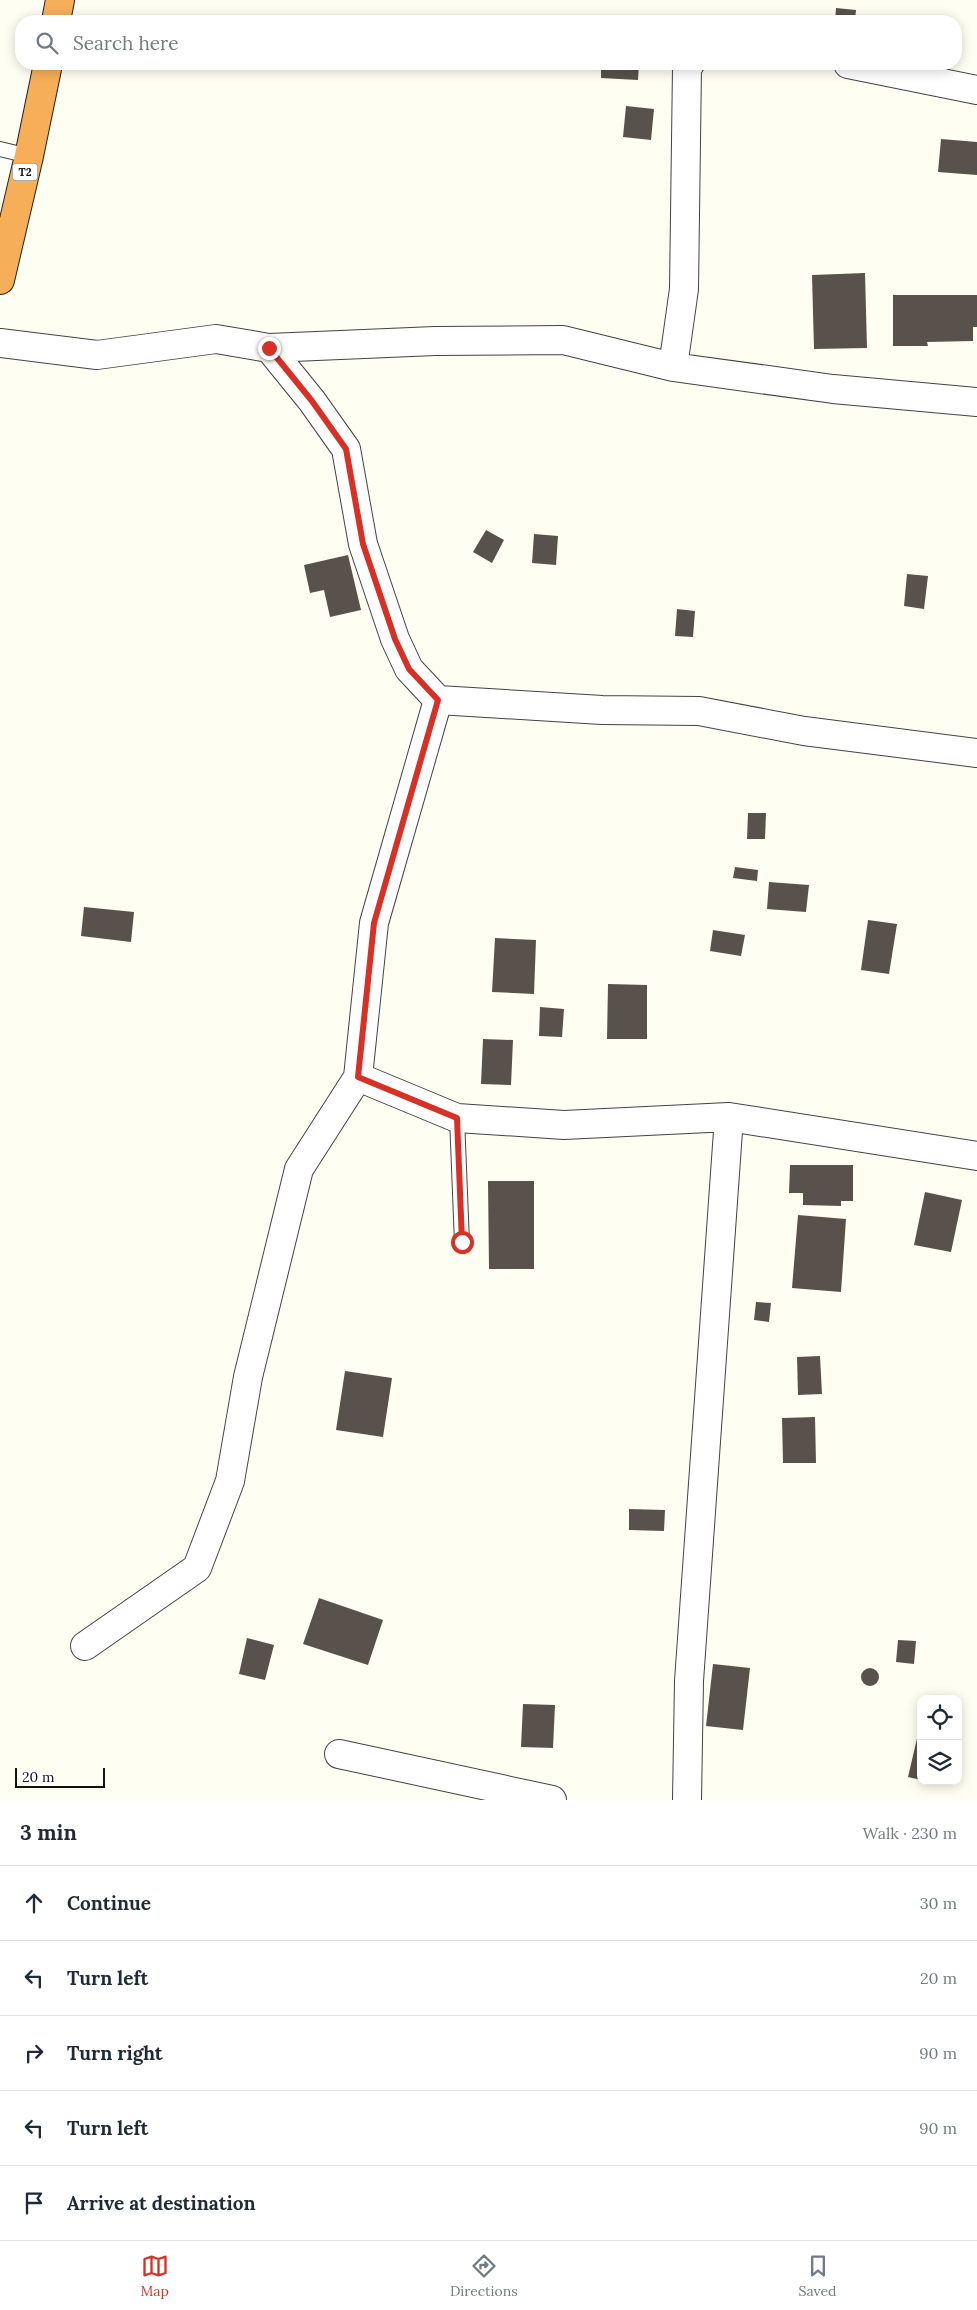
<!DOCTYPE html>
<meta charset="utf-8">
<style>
:root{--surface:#fff;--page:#f6f6f7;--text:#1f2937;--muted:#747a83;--line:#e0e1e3;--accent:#d93025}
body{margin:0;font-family:Lora,serif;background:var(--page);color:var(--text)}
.controls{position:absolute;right:15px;bottom:15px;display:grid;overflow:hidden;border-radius:10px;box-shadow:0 2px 12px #0003}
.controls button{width:45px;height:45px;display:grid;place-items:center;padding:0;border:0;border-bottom:1px solid var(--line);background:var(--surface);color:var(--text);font:25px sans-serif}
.scale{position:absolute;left:15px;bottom:12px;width:90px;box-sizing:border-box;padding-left:5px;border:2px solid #101010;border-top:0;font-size:14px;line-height:18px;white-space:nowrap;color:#101010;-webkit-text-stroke:4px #fff;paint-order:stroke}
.stop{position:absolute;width:15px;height:15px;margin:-11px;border:4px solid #d93025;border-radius:50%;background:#fff}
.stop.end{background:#d93025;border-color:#fff;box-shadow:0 1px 5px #0008}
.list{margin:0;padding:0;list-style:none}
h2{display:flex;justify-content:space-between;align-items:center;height:65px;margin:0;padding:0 20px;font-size:21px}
h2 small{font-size:16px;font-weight:400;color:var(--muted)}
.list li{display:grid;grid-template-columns:32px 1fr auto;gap:15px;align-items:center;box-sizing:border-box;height:75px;padding:0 20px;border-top:1px solid var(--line)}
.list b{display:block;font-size:19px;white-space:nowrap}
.list em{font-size:16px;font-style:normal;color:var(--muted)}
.icon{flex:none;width:28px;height:28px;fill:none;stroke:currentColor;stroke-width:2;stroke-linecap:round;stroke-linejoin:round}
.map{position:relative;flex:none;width:977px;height:1800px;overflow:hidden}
.search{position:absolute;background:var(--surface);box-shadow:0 2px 12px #0003;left:15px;right:15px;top:15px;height:55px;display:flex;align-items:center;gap:12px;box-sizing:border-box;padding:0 18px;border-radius:20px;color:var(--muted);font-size:19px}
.sheet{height:440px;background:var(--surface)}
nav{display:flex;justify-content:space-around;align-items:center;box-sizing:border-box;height:70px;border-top:1px solid var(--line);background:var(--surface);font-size:14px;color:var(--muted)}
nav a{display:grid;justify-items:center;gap:2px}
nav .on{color:var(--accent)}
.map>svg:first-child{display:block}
.building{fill:#59524c}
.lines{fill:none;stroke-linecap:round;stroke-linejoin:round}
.lane-casing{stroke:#434343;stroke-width:16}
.street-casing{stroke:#434343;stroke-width:30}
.highway-casing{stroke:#212121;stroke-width:30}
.lane{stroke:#fff;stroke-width:14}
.street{stroke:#fff;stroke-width:28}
.highway{stroke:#f6ae59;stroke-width:28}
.route{stroke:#d93025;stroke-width:6}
.labels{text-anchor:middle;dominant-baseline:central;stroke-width:5;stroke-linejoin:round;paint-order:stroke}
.shield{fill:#fff;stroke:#585858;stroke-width:1}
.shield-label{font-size:11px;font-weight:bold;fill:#101010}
</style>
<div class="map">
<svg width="977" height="1800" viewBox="0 0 977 1800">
<rect width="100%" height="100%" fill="#fffef2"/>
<!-- building -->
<path class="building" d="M836 8 856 10 855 21H835Z
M601 64H639L638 80 601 78Z
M626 106 654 109 651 140 623 137Z
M941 139 977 142V175L938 172Z
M865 273 867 348 814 349 812 275Z
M893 295H977V327H973V341L927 342 928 346H893Z
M486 530 504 540 492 563 473 552Z
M534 534 558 536 556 565 532 563Z
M348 555 361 610 330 617 324 590 310 593 304 565Z
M907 574 928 576 924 609 904 606Z
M677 609 695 611 693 637 675 636Z
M748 813H766L765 839H747Z
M735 867 758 870 757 881 733 878Z
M769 882 809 885 806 912 767 909Z
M84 907 134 912 131 942 81 936Z
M868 920 897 924 889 974 861 970Z
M713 930 745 935 741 956 710 951Z
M495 938 536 940 534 994 492 992Z
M608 984 647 985V1039H607Z
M540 1007 564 1009 562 1037 539 1036Z
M483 1039 513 1040 511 1085 481 1084Z
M790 1165H853V1201H841V1206L803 1205V1193H789Z
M488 1181H534V1269H489Z
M925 1192 962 1200 951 1252 914 1245Z
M798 1215 846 1219 841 1292 792 1288Z
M756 1302 771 1303 769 1322 754 1320Z
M820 1356 822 1394 798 1395 797 1357Z
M345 1371 392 1378 383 1437 336 1430Z
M815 1417 816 1463H783L782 1418Z
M629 1509 665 1510 664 1531 629 1530Z
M319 1598 383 1620 368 1665 303 1644Z
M247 1638 274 1645 265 1680 239 1674Z
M898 1640 916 1641 914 1664 896 1662Z
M713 1664 750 1668 743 1730 706 1726Z
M861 1677a9 9 0 1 1 18 0a9 9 0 1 1-18 0Z
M523 1704 555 1705 553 1748 521 1747Z
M919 1730H921V1780L908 1777Z"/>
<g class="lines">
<!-- lane casing -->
<g class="lane-casing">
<path id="lane" d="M0 149 29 156
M457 1118 462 1243"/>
</g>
<!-- street casing -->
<g class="street-casing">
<path id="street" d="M848 64 977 90
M0 343 97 355 216 339 269 348 435 341 563 340 673 367 833 389 977 402
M269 348 312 401 346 449 363 544 395 639 409 669 438 700 602 710 699 711 804 731 977 753
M673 367 684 289 687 67 690 64
M358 1077 374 923 438 700
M85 1646 197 1568 230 1481 248 1377 299 1169 358 1077 457 1118 564 1125 729 1117 977 1156
M339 1754 552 1800
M687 1800 689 1681 729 1117"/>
</g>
<!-- highway casing -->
<g class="highway-casing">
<path id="highway" d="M56 21 60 0
M0 280 29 156 48 64"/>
</g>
<!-- lane -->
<use href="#lane" class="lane"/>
<!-- street -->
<use href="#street" class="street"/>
<!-- highway -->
<use href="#highway" class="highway"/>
</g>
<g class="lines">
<!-- route -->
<path class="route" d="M269 348 312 401 346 449 363 544 395 639 409 669 438 700 374 923 358 1077 457 1118 462 1242"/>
</g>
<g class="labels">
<!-- shield labels -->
<rect class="shield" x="12.5" y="163.5" width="25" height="17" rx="4"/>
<g class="shield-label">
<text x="25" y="172">T2</text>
</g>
</g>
</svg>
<div class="controls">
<button><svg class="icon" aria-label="locate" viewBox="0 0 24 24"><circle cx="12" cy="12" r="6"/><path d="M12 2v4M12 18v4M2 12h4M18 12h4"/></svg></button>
<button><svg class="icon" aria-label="layers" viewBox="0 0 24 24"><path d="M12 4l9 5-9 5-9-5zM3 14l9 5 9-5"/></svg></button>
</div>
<div class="scale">20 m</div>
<div class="stop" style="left:462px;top:1242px"></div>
<div class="stop end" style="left:269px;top:348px"></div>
<div class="search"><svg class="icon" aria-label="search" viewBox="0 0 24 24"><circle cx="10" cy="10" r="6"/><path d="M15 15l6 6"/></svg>Search here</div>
</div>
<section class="sheet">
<h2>3 min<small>Walk · 230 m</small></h2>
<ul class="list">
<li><svg class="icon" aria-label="ahead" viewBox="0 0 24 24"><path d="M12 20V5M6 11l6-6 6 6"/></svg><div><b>Continue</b></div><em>30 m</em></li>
<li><svg class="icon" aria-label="left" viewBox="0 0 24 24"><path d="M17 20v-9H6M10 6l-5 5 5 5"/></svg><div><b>Turn left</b></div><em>20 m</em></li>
<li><svg class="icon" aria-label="right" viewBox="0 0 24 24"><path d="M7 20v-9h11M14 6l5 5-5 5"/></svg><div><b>Turn right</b></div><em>90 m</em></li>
<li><svg class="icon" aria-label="left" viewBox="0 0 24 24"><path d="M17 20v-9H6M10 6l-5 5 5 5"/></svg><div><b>Turn left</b></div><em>90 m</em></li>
<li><svg class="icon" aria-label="arrive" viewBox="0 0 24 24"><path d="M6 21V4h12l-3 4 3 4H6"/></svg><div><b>Arrive at destination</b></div></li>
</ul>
</section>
<nav>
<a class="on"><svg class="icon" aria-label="map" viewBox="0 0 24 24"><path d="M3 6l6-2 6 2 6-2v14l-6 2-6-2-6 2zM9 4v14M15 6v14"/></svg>Map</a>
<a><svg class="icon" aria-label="directions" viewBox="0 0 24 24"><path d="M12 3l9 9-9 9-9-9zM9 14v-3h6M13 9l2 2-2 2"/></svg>Directions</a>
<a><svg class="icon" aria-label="saved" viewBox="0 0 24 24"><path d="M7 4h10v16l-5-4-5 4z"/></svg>Saved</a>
</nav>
